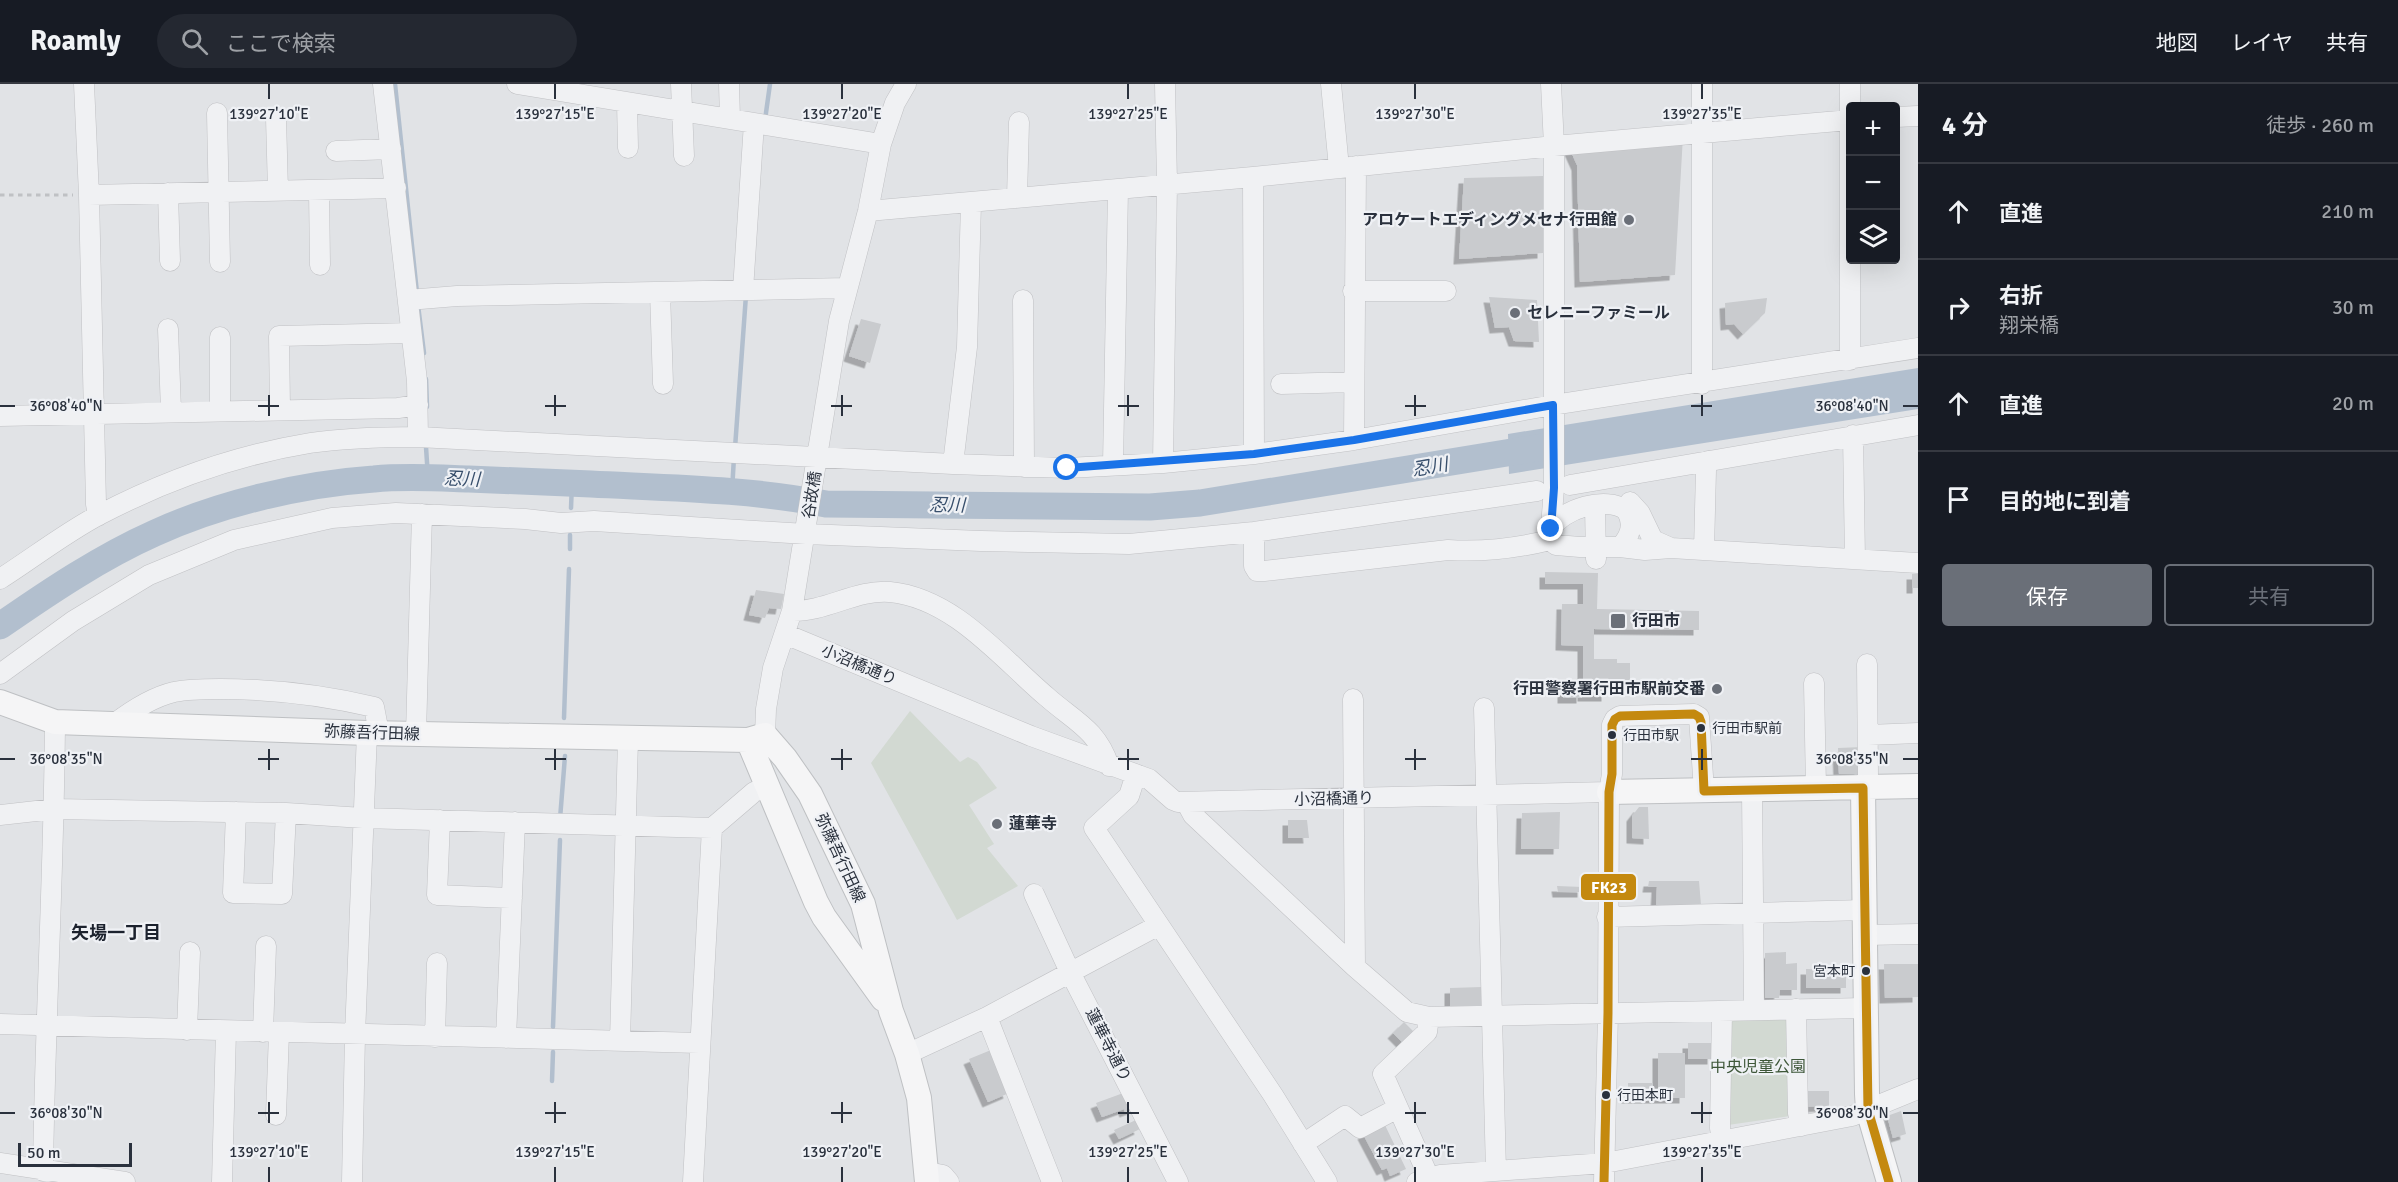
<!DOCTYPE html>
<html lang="ja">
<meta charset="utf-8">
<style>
:root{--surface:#171b24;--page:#242831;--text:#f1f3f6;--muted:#9ea1a6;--line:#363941;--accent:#6a6f78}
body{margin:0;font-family:Signika,"Noto Sans JP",sans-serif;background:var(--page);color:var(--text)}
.controls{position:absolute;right:18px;top:18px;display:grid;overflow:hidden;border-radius:6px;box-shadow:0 6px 24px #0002}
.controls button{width:54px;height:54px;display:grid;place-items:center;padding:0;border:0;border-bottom:2px solid var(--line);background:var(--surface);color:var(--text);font:30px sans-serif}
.scale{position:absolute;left:18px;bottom:15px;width:114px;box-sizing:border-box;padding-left:6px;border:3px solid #2a313d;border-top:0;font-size:16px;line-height:21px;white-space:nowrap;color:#2a313d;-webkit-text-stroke:4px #eff1f5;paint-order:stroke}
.stop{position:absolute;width:18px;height:18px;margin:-14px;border:4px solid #1a73e8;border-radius:50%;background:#fff}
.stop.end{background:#1a73e8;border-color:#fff;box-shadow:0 2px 6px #0008}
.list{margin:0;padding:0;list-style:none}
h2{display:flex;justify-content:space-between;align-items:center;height:78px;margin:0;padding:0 24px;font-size:26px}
h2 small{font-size:20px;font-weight:400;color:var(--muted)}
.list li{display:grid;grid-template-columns:39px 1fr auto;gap:18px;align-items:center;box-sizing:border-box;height:96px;padding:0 24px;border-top:2px solid var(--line)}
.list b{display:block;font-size:22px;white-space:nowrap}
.list p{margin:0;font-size:20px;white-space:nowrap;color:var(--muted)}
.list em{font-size:20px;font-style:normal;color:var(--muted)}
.actions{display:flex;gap:12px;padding:18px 24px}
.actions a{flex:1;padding:14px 0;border:2px solid var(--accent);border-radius:6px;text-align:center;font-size:21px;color:var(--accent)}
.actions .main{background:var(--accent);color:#fff}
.icon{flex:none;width:33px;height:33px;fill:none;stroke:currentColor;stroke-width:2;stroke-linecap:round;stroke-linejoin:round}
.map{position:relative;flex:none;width:1918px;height:1098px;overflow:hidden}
header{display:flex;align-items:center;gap:36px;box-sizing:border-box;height:84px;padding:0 30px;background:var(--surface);border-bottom:2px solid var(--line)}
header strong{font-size:28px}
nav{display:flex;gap:33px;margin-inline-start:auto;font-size:21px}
.search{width:420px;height:54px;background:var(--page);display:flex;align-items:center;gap:15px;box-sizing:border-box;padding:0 21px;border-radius:33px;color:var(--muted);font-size:22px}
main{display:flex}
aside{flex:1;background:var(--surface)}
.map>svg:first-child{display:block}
.green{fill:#d2d9d2}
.water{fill:#b2bfce}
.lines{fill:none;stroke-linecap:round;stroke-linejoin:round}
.stream{stroke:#b2bfce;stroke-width:4.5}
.river{stroke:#b2bfce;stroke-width:27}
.building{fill:#c9cbce;filter:url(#shadow)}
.minor-casing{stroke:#c0c1c4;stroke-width:21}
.major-casing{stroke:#bec0c3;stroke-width:26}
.path{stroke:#bfc1c4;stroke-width:3;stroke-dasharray:4.5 4.5;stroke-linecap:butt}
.minor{stroke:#f0f1f3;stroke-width:20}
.major{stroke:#f5f5f6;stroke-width:24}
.bus-1-casing{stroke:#eff1f5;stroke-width:14}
.bus-1{stroke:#c4890f;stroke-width:9}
.route{stroke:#1a73e8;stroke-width:8}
.ticks{fill:none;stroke:#2a313d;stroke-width:2}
.poi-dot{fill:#6a6f78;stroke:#eff1f5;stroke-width:2}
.bus-dot{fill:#2a313d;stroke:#eff1f5;stroke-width:2}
.labels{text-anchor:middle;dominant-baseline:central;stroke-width:4.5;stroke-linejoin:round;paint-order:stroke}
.bus-label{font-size:14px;fill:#2a313d;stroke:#eff1f5;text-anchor:start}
.poi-label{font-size:16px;font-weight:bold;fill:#2a313d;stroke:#eff1f5;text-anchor:start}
.street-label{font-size:16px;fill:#2a313d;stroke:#eff1f5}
.park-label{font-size:16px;fill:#3e5739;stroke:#eff1f5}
.water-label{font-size:18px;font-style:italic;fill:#384f6c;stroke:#eff1f5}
.neighbourhood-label{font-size:18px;font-weight:bold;fill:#1c222e;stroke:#eff1f5}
.ticks-label{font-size:15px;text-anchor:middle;fill:#2a313d;stroke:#eff1f5;stroke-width:4.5;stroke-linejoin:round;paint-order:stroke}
.line-badge{stroke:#eff1f5;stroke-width:2}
.badge-label{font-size:16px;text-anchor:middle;font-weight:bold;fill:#fff}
</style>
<header>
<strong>Roamly</strong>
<div class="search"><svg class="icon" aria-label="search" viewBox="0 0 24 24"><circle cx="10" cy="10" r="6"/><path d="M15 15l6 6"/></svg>ここで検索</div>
<nav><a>地図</a><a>レイヤ</a><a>共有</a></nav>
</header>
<main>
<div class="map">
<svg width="1918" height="1098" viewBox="0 0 1918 1098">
<defs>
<filter id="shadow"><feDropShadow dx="-5.5" dy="5.5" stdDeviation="0" flood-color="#0004"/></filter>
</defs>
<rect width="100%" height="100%" fill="#e1e3e6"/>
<!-- green -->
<path class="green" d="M910 627 960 678 968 673 977 678 997 704 969 721 994 760 987 764 1018 802 957 836 871 679Z
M1788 932 1790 1032 1728 1041V934Z"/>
<!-- water -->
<path class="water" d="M1918 284V325L1509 390 1508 350Z"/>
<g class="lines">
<!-- stream -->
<path class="stream" d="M395 0 417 209
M765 36 770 0
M418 221 424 269
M426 295 427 323
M426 363 428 394
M735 364 746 211
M732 407 734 373
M571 424 572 399
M570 465V451
M564 634 569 485
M560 735 565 672
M553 943 560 756
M552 997 553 968"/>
<!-- river -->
<path class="river" d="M0 542C49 508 101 473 155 449 221 419 302 400 374 395 405 392 438 394 469 395 510 397 551 398 591 400 670 404 749 405 826 420L1150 423 1200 419 1543 363"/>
</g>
<!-- building -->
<path class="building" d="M1683 52 1675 191 1580 198 1577 81 1568 61Z
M1543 92V169L1459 175 1464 94Z
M1489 213 1537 216 1539 258 1514 257 1509 243 1495 244Z
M1767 214 1765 229 1743 250 1734 240 1726 241 1725 219Z
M861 235 881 240 870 279 849 272Z
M1545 488 1598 489 1597 525 1699 527V546L1594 545V575H1617V579H1630V601H1607V612H1583V562L1561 561 1562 520H1583V500H1545Z
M1912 490H1918V504H1912Z
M756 506 784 510 781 525 769 524 765 534 749 531Z
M1563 603H1582V614H1563Z
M1863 663 1859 690H1839L1838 664Z
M1639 723H1648L1649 755 1632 754V732Z
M1560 728 1559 765H1521L1522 729Z
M1288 736H1307L1309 754H1288Z
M1649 797H1699L1701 821H1656L1657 803H1648Z
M1557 802 1583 803V808H1558Z
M1786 868V880L1797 879V906H1780L1779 914H1765V869Z
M1884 880H1918V913L1885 914Z
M1806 885 1846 886V904H1806Z
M1482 903V922L1450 923V904Z
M1404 938 1414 948 1404 960 1393 949Z
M1688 959H1713V975H1688Z
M991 966 1009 1009 988 1018 969 975Z
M1658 969H1685V1014H1627V1011H1658Z
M1628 999H1653V1006H1628Z
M1802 1007H1829V1022L1802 1023Z
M1126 1008 1133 1025 1125 1028 1124 1025 1102 1033 1096 1019Z
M1901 1027 1906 1050 1893 1054 1887 1032Z
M1136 1036 1140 1045 1119 1055 1114 1046Z
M1384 1039 1406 1085 1390 1092 1387 1084 1382 1086 1363 1050Z"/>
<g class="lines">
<!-- minor casing -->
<g class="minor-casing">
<path id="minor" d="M84 0 89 111 96 420 98 432
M383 0 417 297 418 353
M517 0 881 60
M681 0 684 72
M729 0 730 35
M1331 0 1339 84
M1702 0V300
M627 18 628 64
M217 29 220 178
M1896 33 1918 32
M276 34 278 107
M1850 36 1554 62V404L1550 456 1556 461 1580 463H1620L1645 466 1671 464 1918 479
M336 67 391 65
M1253 93 1254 370
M319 106 320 181
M168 109 170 177
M89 111 396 104
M1017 114 1019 38
M868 127 1253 93 1554 62 1551 0
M743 206 754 39
M1353 207H1446
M660 208 663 300
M408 216 457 212 847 204
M1023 216 1024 383
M168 245 171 327
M220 253V326
M1850 276V0
M1281 300 1354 298
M280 325 279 252 411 249
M0 332 398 324 418 321
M1853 351 1855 475
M1354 356 1356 82
M1163 379 1167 99 1165 0
M953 380 967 263 971 119
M1113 381 1118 105
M1570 401 1918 341
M1630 418 1640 429 1653 456 1671 464
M1595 421 1596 475
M1551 445C1563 424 1606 412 1626 426 1635 439 1630 453 1620 463
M1254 448V482L1257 487H1264L1448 466C1481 468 1518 464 1550 456
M1704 466 1706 386 1708 377
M0 495C33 474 65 449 99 431 164 397 237 371 310 359 345 354 382 353 418 353L953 380 1067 384 1163 379 1254 370 1354 356 1553 321 1918 264
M792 527C825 528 857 505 890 508 954 514 1002 575 1047 613 1074 637 1097 645 1109 682
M785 550 1031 652 1149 695 1173 716 1178 718 1609 708
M0 590 73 537 149 491 234 456 332 434 396 429 525 435 561 439 594 437 806 450 981 457 1129 460 1254 448 1537 407
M1814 599 1816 704
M1353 615 1355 883
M1484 624 1496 1087
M114 640C131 627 153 613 174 608 189 605 205 605 220 605 273 605 323 611 374 623L379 649
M416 650 422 430
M765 651 766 625 773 584 792 527 839 237 868 127 881 60 895 19 906 0
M1868 651 1918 649
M1136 690 1129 712 1094 744 1273 1011 1327 1098
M1863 704 1868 692 1867 580
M1752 706 1754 926
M1186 718 1193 731 1355 883 1407 928 1429 933 1866 924
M236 728 233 809 282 810 286 729
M0 731 54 725 286 729 363 734 712 744
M440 736 437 811 512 814
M1034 810 1070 888 1178 1098
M1607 833 1865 826
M1865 851 1918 850
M1796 925 1798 1029 1801 1042
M1722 927 1720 1044 1722 1056
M987 933 1052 1098
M1429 933 1427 948 1383 990 1431 1098
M0 940 699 959
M187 946 190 868
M263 948 266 862
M435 953 437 879
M506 954 515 738
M620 957 628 655
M907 970 987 933 1159 841
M276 1031 279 949
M1303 1060 1345 1032 1360 1044 1398 1024
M0 1079 125 1098
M43 1087C45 937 54 788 55 638
M927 1088 943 1091 949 1098
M222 1098 226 947
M352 1098 355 951 367 649
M693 1098 712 744 754 708 767 702
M1417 1098 1440 1091 1605 1079 1852 1032 1918 1005
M1604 1098 1608 929 1609 708 1612 690V641L1615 635 1620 632 1694 630 1699 633 1704 707"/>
</g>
<!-- major casing -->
<g class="major-casing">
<path id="major" d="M0 618 55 638 367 649 748 656 765 651 785 674 810 710 863 820 891 927 907 970 919 1014 927 1098
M748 656 816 818 824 833 883 915
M1863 704 1867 1010 1868 1026 1889 1098
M1609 708 1918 702"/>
</g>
<!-- path -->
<path class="path" d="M0 111H73"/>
<!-- minor -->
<use href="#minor" class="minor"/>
<!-- major -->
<use href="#major" class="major"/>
<!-- bus-1 casing -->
<g class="bus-1-casing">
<path id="bus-1" d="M1604 1098 1608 929 1609 708 1612 690V641L1615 635 1620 632 1694 630 1699 633 1701 638 1704 707 1863 704 1868 1026 1889 1098"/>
</g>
<!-- bus-1 -->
<use href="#bus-1" class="bus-1"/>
</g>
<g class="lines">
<!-- route -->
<path class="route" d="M1067 384 1254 370 1354 356 1553 321 1554 404 1551 445"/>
</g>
<!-- ticks -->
<path class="ticks" d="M269 0V15M555 0V15M842 0V15M1128 0V15M1415 0V15M1702 0V15M269 311V332M555 311V332M842 311V332M1128 311V332M1415 311V332M1702 311V332M0 322H15M258 322H279M545 322H566M831 322H852M1118 322H1139M1405 322H1426M1691 322H1712M1903 322H1918M269 665V686M555 665V686M842 665V686M1128 665V686M1415 665V686M1702 665V686M0 675H15M258 675H279M545 675H566M831 675H852M1118 675H1139M1405 675H1426M1691 675H1712M1903 675H1918M269 1018V1039M555 1018V1039M842 1018V1039M1128 1018V1039M1415 1018V1039M1702 1018V1039M0 1029H15M258 1029H279M545 1029H566M831 1029H852M1118 1029H1139M1405 1029H1426M1691 1029H1712M1903 1029H1918M269 1083V1098M555 1083V1098M842 1083V1098M1128 1083V1098M1415 1083V1098M1702 1083V1098"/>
<!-- markers -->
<g class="poi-dot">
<circle cx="1629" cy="136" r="6"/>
<circle cx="1515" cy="229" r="6"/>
<rect x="1610" y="529" width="16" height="16" rx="3"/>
<circle cx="1717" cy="605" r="6"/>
<circle cx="997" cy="740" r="6"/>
</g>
<g class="bus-dot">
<circle cx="1701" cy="644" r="5"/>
<circle cx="1612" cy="651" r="5"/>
<circle cx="1866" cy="887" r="5"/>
<circle cx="1606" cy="1011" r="5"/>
</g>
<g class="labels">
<!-- bus labels -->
<g class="bus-label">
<text x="1712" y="644">行田市駅前</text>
<text x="1623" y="651">行田市駅</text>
<text x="1855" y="887" text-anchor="end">宮本町</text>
<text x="1617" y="1011">行田本町</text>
</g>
<!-- poi labels -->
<g class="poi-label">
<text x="1617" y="136" text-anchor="end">アロケートエディングメセナ行田館</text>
<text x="1527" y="229">セレニーファミール</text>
<text x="1632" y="537">行田市</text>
<text x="1705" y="605" text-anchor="end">行田警察署行田市駅前交番</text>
<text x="1009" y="740">蓮華寺</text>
</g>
<!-- street labels -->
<g class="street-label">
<text transform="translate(812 411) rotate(-81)">谷故橋</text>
<text transform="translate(859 581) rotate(23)">小沼橋通り</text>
<text transform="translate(372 649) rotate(2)">弥藤吾行田線</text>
<text transform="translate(1334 715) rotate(-1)">小沼橋通り</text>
<text transform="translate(840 774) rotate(65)">弥藤吾行田線</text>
<text transform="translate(1108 961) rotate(63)">蓮華寺通り</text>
</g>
<!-- park labels -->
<g class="park-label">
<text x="1758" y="983">中央児童公園</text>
</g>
<!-- water labels -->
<g class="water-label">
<text transform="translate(1430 383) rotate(-10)">忍川</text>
<text transform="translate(462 395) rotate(2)">忍川</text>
<text transform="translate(947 421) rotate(1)">忍川</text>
</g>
<!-- neighbourhood labels -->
<g class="neighbourhood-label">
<text x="116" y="849">矢場一丁目</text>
</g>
</g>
<g class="ticks-label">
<text x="269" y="35">139°27'10"E</text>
<text x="555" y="35">139°27'15"E</text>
<text x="842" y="35">139°27'20"E</text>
<text x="1128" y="35">139°27'25"E</text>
<text x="1415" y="35">139°27'30"E</text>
<text x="1702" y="35">139°27'35"E</text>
<text x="66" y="327">36°08'40"N</text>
<text x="1852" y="327">36°08'40"N</text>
<text x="66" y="680">36°08'35"N</text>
<text x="1852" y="680">36°08'35"N</text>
<text x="66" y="1034">36°08'30"N</text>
<text x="1852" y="1034">36°08'30"N</text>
<text x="269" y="1073">139°27'10"E</text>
<text x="555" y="1073">139°27'15"E</text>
<text x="842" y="1073">139°27'20"E</text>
<text x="1128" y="1073">139°27'25"E</text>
<text x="1415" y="1073">139°27'30"E</text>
<text x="1702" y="1073">139°27'35"E</text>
</g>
<rect class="line-badge" x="1580" y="789" width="57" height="28" rx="6" fill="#c4890f"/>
<g class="badge-label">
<text x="1609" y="809">FK23</text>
</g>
</svg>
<div class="controls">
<button>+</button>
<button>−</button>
<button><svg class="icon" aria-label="layers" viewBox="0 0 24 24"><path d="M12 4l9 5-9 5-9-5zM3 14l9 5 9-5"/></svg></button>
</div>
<div class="scale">50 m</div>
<div class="stop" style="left:1067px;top:384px"></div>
<div class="stop end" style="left:1551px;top:445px"></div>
</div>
<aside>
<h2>4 分<small>徒歩 · 260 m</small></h2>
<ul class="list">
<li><svg class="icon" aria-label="ahead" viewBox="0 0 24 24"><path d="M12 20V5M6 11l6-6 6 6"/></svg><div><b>直進</b></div><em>210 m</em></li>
<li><svg class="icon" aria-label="right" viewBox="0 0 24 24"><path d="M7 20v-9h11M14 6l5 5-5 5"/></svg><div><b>右折</b><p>翔栄橋</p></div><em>30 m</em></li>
<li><svg class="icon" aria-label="ahead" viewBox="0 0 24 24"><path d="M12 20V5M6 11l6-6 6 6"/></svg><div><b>直進</b></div><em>20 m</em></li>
<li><svg class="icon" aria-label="arrive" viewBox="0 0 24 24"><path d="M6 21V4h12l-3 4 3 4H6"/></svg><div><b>目的地に到着</b></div></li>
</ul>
<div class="actions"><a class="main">保存</a><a>共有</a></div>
</aside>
</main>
